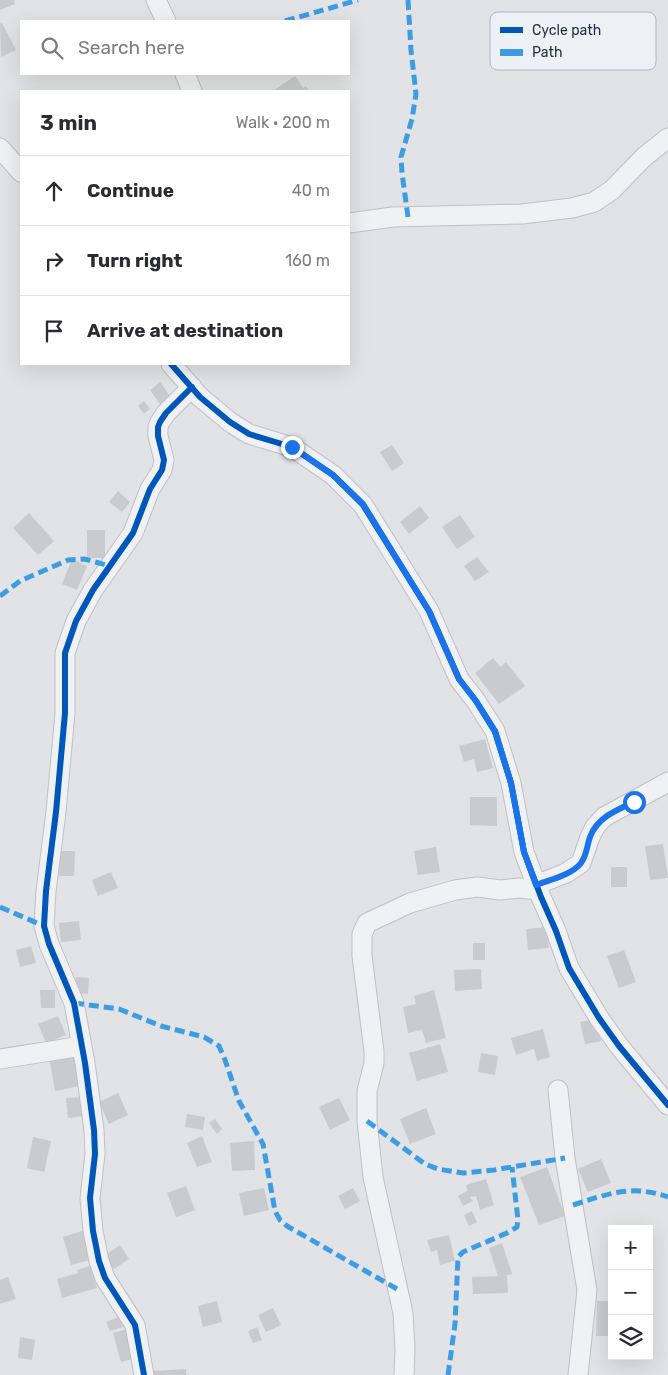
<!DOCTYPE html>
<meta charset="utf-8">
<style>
:root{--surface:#fff;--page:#f7f7f7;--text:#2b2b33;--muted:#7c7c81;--line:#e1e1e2}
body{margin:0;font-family:Rubik,sans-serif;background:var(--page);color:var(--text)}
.controls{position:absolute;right:15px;bottom:15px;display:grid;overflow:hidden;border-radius:0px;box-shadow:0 5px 20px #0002}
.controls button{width:45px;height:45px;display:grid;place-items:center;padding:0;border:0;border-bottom:1px solid var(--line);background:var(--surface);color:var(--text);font:25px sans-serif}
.stop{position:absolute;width:15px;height:15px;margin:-11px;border:4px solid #1a73e8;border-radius:50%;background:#fff}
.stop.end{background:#1a73e8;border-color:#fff;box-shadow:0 1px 5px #0008}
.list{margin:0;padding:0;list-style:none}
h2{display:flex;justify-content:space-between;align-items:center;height:65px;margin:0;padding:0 20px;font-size:21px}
h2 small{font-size:16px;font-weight:400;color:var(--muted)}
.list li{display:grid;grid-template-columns:32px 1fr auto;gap:15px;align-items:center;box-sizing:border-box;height:70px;padding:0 20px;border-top:1px solid var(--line)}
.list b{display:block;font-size:19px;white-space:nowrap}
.list em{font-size:16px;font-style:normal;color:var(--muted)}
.icon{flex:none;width:28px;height:28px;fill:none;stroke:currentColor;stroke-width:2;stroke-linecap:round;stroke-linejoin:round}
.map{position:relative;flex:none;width:668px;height:1375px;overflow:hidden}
.search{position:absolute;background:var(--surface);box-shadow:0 5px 20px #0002;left:20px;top:20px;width:330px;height:55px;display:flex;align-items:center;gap:12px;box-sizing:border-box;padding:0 18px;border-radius:0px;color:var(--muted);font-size:19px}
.panel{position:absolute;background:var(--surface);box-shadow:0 5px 20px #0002;left:20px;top:90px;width:330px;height:275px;border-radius:0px}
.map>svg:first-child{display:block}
.building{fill:#c9cbce}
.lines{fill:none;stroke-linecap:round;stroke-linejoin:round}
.street-casing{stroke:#bfc1c4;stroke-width:21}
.street{stroke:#f0f1f3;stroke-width:19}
.quiet{stroke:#3c9de3;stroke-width:5;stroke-dasharray:10 5;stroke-linecap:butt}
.cycleway-casing{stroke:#edf1f6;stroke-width:9}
.cycleway{stroke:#0057b8;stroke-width:6}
.route{stroke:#1a73e8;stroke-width:6}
.key{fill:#edf1f6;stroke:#b1b7c0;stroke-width:1}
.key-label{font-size:14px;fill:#262f41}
</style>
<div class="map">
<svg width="668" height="1375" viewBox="0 0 668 1375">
<rect width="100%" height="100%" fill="#e1e3e6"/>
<!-- building -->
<path class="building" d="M0 0H14L15 4 0 10Z
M2 23 16 50 1 57 0 24Z
M295 76 303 88 306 86 309 91H273Z
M160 382 172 399 162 407 150 390Z
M144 401 150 409 144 414 138 406Z
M392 445 404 463 392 471 380 452Z
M118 491 130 502 122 512 109 502Z
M420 506 429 518 409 534 400 522Z
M29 513 54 541 38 555 13 528Z
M460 515 475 537 457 549 442 527Z
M87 530H105V558H87Z
M477 557 489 572 475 581 464 566Z
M72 559 87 566 77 590 62 584Z
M493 658 500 667 506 662 525 686 499 704 475 673Z
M485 739 493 768 477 772 474 759 464 762 459 746Z
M470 797H497V826L470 825Z
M663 844 668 878 650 880 645 846Z
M436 847 440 872 418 875 414 851Z
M60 851H75L74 876H59Z
M611 867H627V887H611Z
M111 872 118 888 98 896 92 880Z
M79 921 81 940 61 942 59 923Z
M547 927 549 948 528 950 526 929Z
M473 943H485V960H473Z
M31 946 36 963 20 967 16 950Z
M624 950 636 982 619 988 607 956Z
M481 969 482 989 455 991 454 970Z
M76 977 89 978 88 994 75 993Z
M40 990H55V1008H41Z
M434 990 446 1038 426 1043 422 1030 408 1033 403 1007 416 1004 414 996Z
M58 1016 66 1035 46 1043 38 1024Z
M596 1019 601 1041 585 1044 580 1022Z
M543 1029 550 1057 537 1061 534 1049 516 1055 511 1038Z
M440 1044 448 1072 417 1081 409 1053Z
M78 1051 84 1085 55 1091 49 1056Z
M481 1053 498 1056 495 1075 478 1072Z
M118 1093 128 1115 109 1124 99 1102Z
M82 1097 84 1116 68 1118 66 1098Z
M339 1098 350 1120 330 1130 319 1107Z
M426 1108 436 1134 410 1144 400 1119Z
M187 1114 205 1117 203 1130 185 1127Z
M215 1119 222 1129 217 1134 209 1123Z
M202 1136 212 1162 197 1167 187 1143Z
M33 1137 51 1141 44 1172 27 1168Z
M254 1141 255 1170 232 1171 230 1143Z
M601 1159 611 1183 588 1192 578 1169Z
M547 1167 565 1216 539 1225 520 1177Z
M486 1179 494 1205 480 1210 476 1196 470 1197 473 1201 463 1206 458 1196 467 1191 468 1194 466 1185Z
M186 1186 195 1210 176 1217 167 1193Z
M264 1188 269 1210 244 1216 239 1193Z
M353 1188 360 1201 345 1209 338 1196Z
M472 1211 477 1222 469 1226 464 1215Z
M85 1230 93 1259 71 1265 63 1237Z
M449 1235 455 1261 440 1265 437 1250 431 1252 427 1240Z
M502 1243 512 1274 504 1276H507L508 1293 473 1294 472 1277 498 1276 489 1248Z
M120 1245 129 1259 114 1269 104 1256Z
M90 1266 97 1288 62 1298 57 1279 78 1273 77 1270Z
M8 1277 16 1299 0 1304V1280Z
M217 1301 222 1322 203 1327 198 1306Z
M597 1301H612V1336H596Z
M273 1308 281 1325 266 1332 258 1315Z
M119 1317 123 1327 110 1331 106 1322Z
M257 1327 262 1340 253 1343 248 1331Z
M131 1328 140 1357 121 1362 113 1333Z
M20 1337 35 1340 32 1360 18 1358Z
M186 1369V1375H153L152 1371Z"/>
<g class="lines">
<!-- street casing -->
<g class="street-casing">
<path id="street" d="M156 0 166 21
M185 74 192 91
M0 148 21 172
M349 223 393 217 522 214 572 208 594 202 612 190 644 157 668 138
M171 364 200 397 230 422 249 434 292 447 333 475 363 505 429 611 459 679 476 701 495 731 511 783 524 852 541 897 556 931 569 968 599 1018 619 1046 668 1105
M536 885 566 873 581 863 590 837 595 827 604 817 668 782
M0 1059 82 1046
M558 1090 565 1158 587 1290 578 1375
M144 1375 135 1325 105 1278 99 1261 93 1231 90 1198 95 1154 94 1130 85 1063 74 1003 49 944 44 926 46 891 56 812 65 713V653L76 621 93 590 133 533 150 489 162 470 164 460 158 436V427L160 422 166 413 192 387
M404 1375 405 1349 403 1313 373 1177 367 1121V1091L374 1063V1051L362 956V934L367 923 410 903 455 890 477 887 500 890 519 888 538 890"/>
</g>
<!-- street -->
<use href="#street" class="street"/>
<!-- quiet -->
<path class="quiet" d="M408 0 411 50 416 94 412 119 401 157 402 173 408 217
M285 21 358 0
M0 596 20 581 68 560 84 559 110 566
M0 907 44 926
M74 1003 119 1009 161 1026 204 1037 219 1046 225 1060 239 1101 263 1144 275 1211 280 1220 287 1226 397 1289
M367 1121 425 1164 438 1169 463 1173 494 1170 565 1158
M573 1205C608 1194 631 1184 668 1197
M448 1375 455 1324 458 1257 463 1252 507 1233 517 1227 518 1220 512 1167"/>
<!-- cycleway casing -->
<g class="cycleway-casing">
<path id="cycleway" d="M171 364 200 397 230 422 249 434 292 447 333 475 363 505 429 611 459 679 476 701 495 731 511 783 524 852 541 897 556 931 569 968 599 1018 619 1046 668 1105
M144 1375 135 1325 105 1278 99 1261 93 1231 90 1198 95 1154 94 1130 85 1063 74 1003 49 944 44 926 46 891 56 812 65 713V653L76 621 93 590 133 533 150 489 162 470 164 460 158 436V427L160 422 166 413 192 387"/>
</g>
<!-- cycleway -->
<use href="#cycleway" class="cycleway"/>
</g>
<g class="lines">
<!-- route -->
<path class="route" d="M292 447 333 475 363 504 429 611 459 679 476 701 495 732 511 783 524 852 536 885C549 880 572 875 581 863 587 855 587 845 590 837 597 818 616 810 634 802"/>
</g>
<!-- legend -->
<rect x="490" y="12" width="166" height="58" rx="8" class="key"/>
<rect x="500" y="27" width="23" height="6" fill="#0057b8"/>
<rect x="500" y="49" width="23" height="7" fill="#3c9de3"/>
<g class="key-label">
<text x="532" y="35">Cycle path</text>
<text x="532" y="57">Path</text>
</g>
</svg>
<div class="controls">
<button>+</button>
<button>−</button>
<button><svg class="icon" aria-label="layers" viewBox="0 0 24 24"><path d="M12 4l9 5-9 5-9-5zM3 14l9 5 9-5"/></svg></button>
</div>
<div class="stop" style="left:634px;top:802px"></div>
<div class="stop end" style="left:292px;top:447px"></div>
<div class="search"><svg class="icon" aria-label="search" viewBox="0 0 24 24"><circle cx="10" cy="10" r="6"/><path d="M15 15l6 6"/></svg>Search here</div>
<section class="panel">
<h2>3 min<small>Walk · 200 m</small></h2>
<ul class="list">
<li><svg class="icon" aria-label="ahead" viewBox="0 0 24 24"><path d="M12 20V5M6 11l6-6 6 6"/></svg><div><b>Continue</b></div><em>40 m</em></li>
<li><svg class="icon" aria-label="right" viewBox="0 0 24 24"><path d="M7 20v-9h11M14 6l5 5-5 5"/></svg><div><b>Turn right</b></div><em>160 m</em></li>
<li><svg class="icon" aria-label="arrive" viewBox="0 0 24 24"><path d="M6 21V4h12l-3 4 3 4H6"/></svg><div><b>Arrive at destination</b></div></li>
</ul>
</section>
</div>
